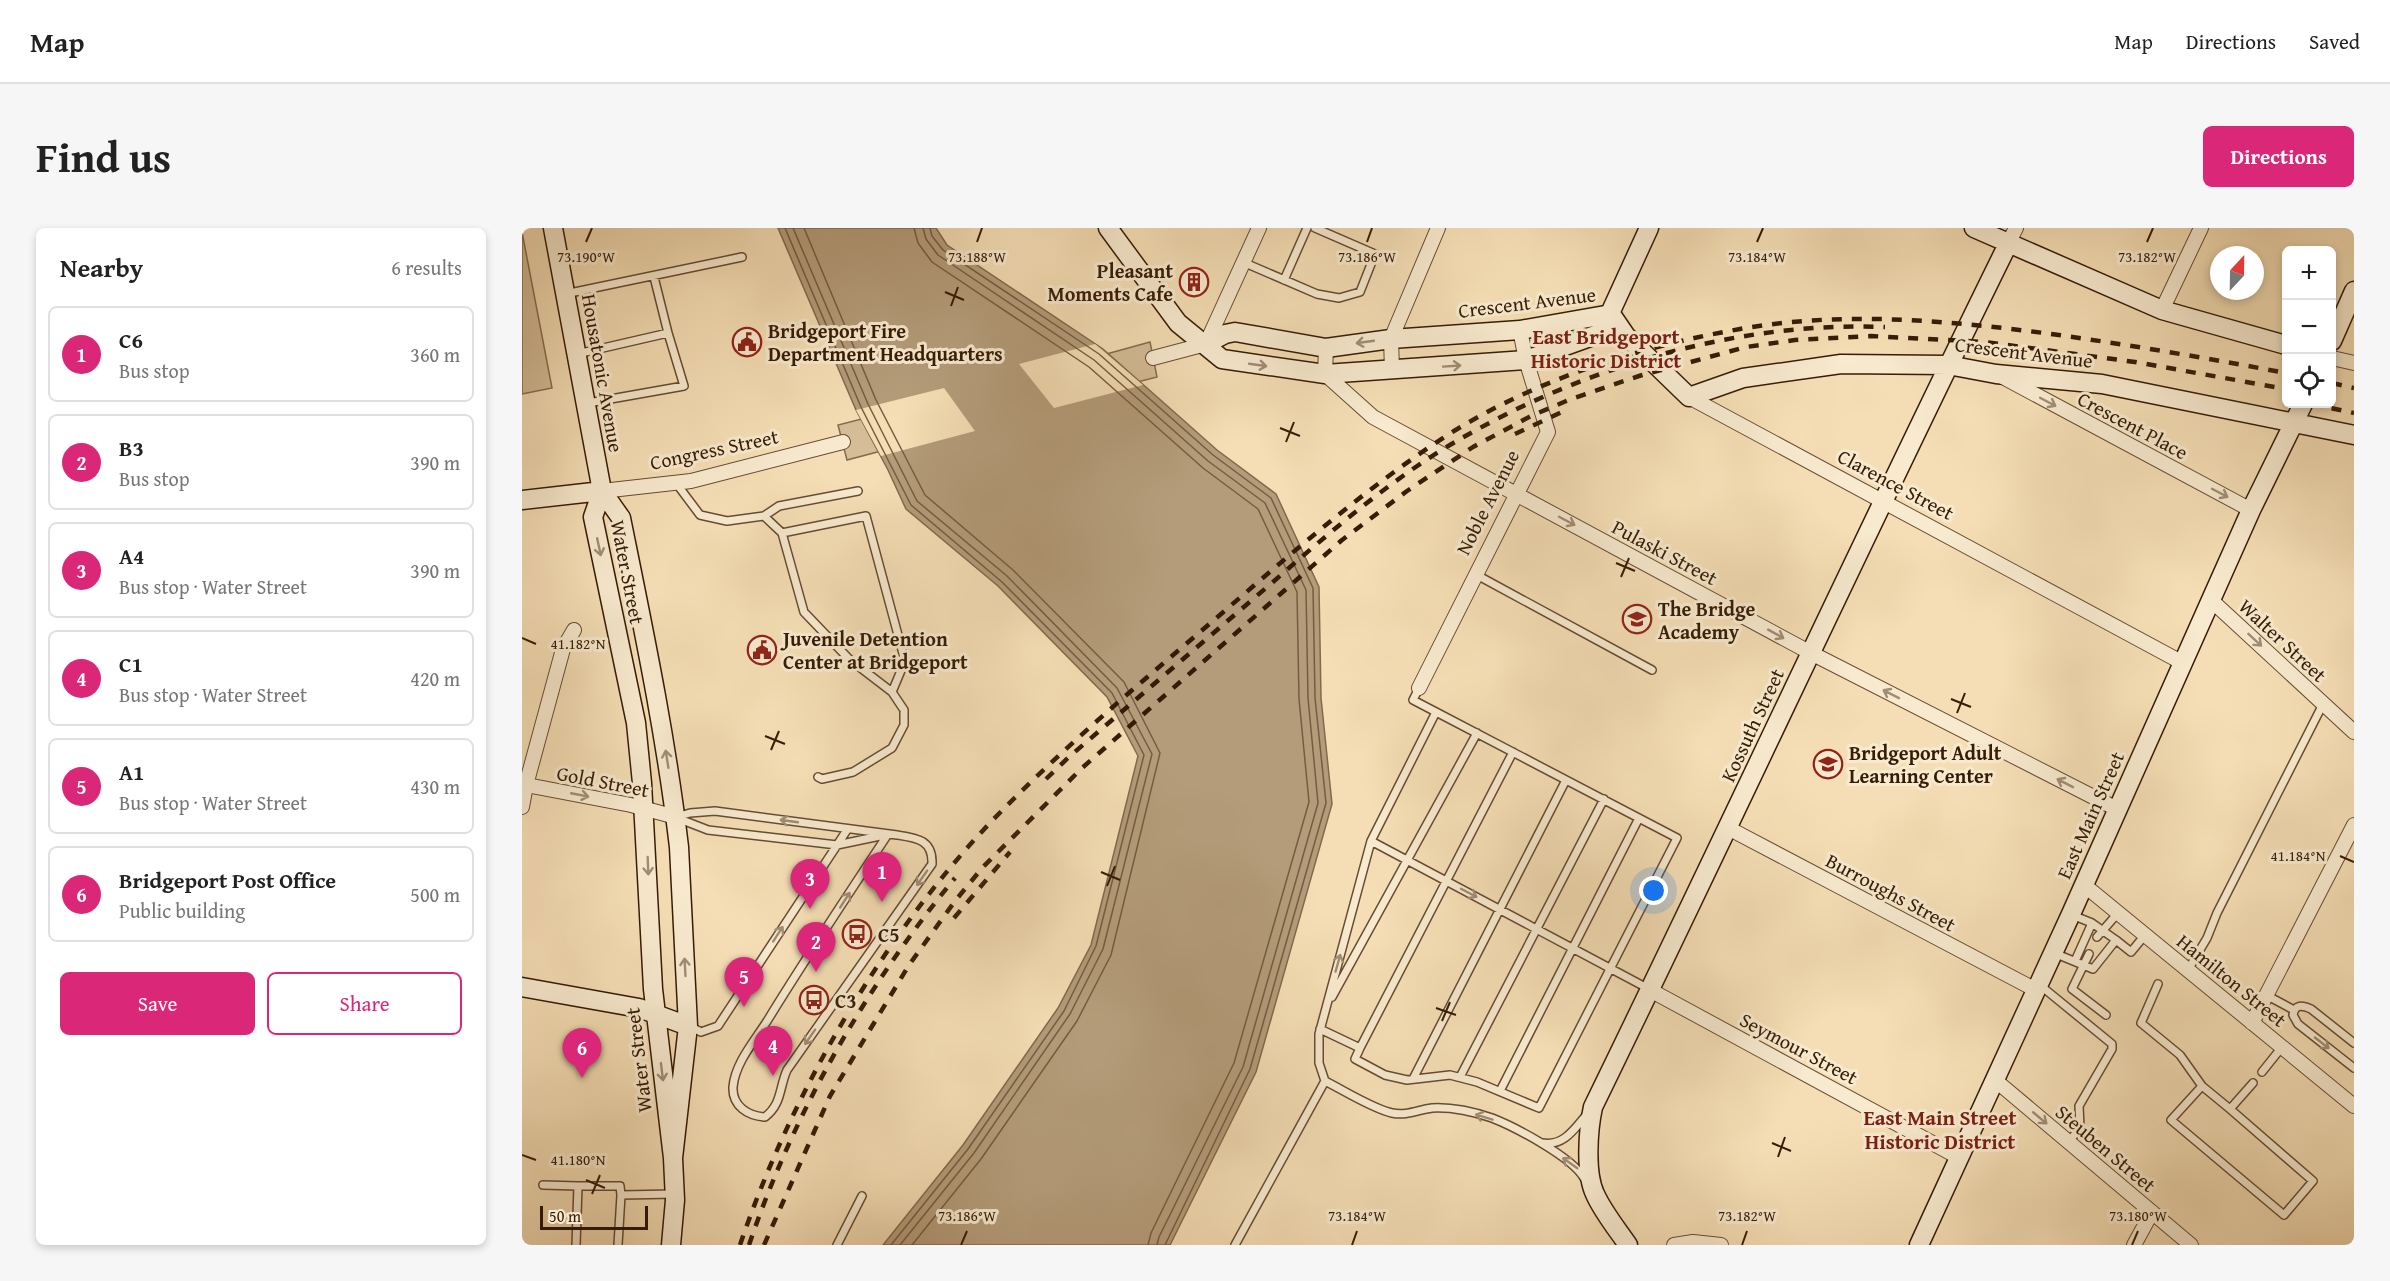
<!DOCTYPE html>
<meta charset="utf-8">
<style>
:root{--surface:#fff;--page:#f6f6f6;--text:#222;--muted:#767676;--line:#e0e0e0;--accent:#db2777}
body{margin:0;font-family:"Gentium Book Plus",serif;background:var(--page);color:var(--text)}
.controls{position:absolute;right:18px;top:18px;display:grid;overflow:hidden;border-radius:9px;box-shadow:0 3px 9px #0003}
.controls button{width:54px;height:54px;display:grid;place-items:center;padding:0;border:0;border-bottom:2px solid var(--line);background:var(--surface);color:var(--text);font:30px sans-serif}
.compass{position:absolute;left:1688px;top:18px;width:54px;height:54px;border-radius:50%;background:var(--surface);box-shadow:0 3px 9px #0003;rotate:22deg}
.scale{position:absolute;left:18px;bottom:15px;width:108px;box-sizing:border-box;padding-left:6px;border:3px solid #361c06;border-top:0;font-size:16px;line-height:21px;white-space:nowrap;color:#361c06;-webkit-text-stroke:4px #f8eacf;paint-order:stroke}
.you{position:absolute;left:1132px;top:663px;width:21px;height:21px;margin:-15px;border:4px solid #fff;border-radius:50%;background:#1a73e8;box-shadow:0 0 0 9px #1a73e833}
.badge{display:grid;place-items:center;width:39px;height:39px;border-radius:50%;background:var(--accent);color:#fff;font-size:20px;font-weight:700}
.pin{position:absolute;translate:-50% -50px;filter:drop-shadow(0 2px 3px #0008)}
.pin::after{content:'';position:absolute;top:32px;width:21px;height:18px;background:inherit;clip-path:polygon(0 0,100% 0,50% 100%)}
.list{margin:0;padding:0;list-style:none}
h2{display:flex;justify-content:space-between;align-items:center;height:78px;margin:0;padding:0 24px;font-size:26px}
h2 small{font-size:20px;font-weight:400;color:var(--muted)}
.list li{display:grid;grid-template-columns:39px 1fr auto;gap:18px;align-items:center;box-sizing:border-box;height:96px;margin:0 12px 12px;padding:0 12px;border:2px solid var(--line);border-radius:9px}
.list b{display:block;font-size:22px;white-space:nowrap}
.list p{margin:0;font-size:20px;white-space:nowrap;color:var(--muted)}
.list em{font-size:20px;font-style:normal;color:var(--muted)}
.actions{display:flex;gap:12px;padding:18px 24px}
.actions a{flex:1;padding:14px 0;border:2px solid var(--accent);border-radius:9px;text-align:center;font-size:21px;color:var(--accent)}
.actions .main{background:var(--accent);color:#fff}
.icon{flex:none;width:33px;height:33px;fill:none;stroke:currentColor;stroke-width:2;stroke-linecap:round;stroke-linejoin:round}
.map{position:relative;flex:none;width:1832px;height:1017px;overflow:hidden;border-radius:9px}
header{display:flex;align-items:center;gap:36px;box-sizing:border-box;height:84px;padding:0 30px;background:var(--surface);border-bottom:2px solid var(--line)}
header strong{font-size:28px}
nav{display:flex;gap:33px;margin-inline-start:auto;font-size:21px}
.intro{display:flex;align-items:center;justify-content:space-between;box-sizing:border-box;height:144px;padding:0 36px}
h1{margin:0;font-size:42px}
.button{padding:15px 27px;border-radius:9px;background:var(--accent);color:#fff;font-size:21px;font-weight:700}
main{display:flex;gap:36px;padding:0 36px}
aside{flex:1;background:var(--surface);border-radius:9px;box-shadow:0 3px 9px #0003}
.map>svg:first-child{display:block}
.green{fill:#d5bd97;stroke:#866c4e;stroke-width:1.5}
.water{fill:#b49c7a;stroke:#82694c;stroke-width:1.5}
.pier{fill:#f5deb5}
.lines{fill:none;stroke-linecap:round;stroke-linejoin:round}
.shore{stroke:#755c40;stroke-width:1.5}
.lane-casing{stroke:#664c32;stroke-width:10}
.street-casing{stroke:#664c32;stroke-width:16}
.secondary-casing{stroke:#361c06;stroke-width:21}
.lane{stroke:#f8eacf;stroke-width:7}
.street{stroke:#f8eacf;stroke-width:14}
.secondary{stroke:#f8eacf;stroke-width:18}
.rail{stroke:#361c06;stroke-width:4.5;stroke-dasharray:10 10;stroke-linecap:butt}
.oneway{stroke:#a18d75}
.ticks{fill:none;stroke:#361c06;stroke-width:2}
.labels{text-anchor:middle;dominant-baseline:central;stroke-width:6;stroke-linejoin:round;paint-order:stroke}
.poi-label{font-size:20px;font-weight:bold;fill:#361c06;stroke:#f8eacf;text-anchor:start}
.street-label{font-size:20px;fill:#361c06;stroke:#f8eacf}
.neighbourhood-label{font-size:21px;font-weight:bold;fill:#7a1f14;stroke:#f8eacf}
.ticks-label{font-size:15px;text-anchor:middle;fill:#361c06;stroke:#f8eacf;stroke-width:6;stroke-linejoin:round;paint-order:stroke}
</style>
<header>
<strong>Map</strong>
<nav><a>Map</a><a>Directions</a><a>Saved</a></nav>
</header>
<div class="intro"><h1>Find us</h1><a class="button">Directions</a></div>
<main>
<aside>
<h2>Nearby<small>6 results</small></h2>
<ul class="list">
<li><span class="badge">1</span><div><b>C6</b><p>Bus stop</p></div><em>360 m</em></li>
<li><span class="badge">2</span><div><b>B3</b><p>Bus stop</p></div><em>390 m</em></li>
<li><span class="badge">3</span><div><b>A4</b><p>Bus stop · Water Street</p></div><em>390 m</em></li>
<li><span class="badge">4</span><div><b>C1</b><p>Bus stop · Water Street</p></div><em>420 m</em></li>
<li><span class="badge">5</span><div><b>A1</b><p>Bus stop · Water Street</p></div><em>430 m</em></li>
<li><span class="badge">6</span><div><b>Bridgeport Post Office</b><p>Public building</p></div><em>500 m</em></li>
</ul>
<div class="actions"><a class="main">Save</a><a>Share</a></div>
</aside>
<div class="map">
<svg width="1832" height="1017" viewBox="0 0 1832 1017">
<rect width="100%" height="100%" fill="#f5deb5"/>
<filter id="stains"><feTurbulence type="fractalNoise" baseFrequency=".00333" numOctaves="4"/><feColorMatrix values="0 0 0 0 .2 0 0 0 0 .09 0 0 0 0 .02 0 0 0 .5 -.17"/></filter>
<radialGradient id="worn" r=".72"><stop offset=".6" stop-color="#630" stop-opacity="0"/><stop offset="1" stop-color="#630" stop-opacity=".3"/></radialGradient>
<!-- green -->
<path class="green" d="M0 4 30 160 0 166Z
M628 114 635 149 531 176 505 148Z
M425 169 450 199 325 232 316 197Z"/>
<!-- water -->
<path class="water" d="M256 0H414L425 17 581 121 695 222 754 266 797 359 799 470 810 576 734 844 648 1017H361L441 917 536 780 569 717 616 528 585 469 476 358 384 281 366 242 334 182Z"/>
<!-- pier -->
<path class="pier" d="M573 116 621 157 532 180 497 136Z
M422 160 453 203 359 228 334 182Z"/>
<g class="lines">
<!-- shore -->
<path class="shore" d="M263 0 339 179 389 277 480 354 590 465 622 527 574 718 542 783 446 921 369 1017
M271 0 346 176 395 273 485 348 595 460 630 526 581 721 548 786 452 925 378 1017
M282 0 354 172 403 267 491 342 602 454 638 525 589 727 555 793 459 931 390 1017
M392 0 396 15 410 34 567 139 681 240 736 281 775 364 777 471 787 574 712 835 629 1005 626 1017
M401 0 404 11 416 27 572 132 686 233 743 275 784 362 786 470 796 575 721 839 637 1009 635 1017
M408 0 410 8 421 22 577 126 691 227 749 270 791 360 793 470 804 575 728 841 643 1017"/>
<!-- lane casing -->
<g class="lane-casing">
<path id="lane" d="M723 35 795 66 817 70 838 64 853 26 793 0
M132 49 146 105
M762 52 785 0
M43 66 220 29
M55 126 146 105 162 158 66 175
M154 255 178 287 205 293 242 288 260 305 282 384 327 431 370 464 383 433 344 288 260 305
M242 288 257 278 336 263
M953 346 1130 442
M897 460 891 472 914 484
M296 549 300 551 331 544 370 520 382 497V482L370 464
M154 589 168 585 193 583 375 607C395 610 411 612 410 636L265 842C257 860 260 876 243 889 226 888 210 878 211 859 213 834 235 810 247 790 285 728 326 667 366 606
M155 590 186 602 315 617 358 608
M1550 687 1570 695
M1575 709 1596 685
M1594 712 1609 724 1623 707
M1532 725 1571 741 1594 712 1570 695 1553 733
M1567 726 1550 761 1584 787
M1666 742 1685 710 1695 685 1801 476
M1636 756 1619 795 1658 827 1680 858
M1519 758 1590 816V821L1557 878 1558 899 1547 914
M1744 767 1772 782
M810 769 955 505
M169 799 179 804 196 798 325 602
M798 801 838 820 833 831 863 847 885 852 928 847 955 854 1017 880 1155 610 914 484 849 613
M1832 815 1789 781C1780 777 1773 776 1771 787L1776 796 1832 840
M838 820 991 524
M1740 844 1760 819
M938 849 1082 571
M891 851 1044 552
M978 863 1117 590
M1708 881 1680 858 1649 892 1762 987 1791 953 1708 881 1731 855
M1020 915C1042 919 1053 900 1066 885
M1062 950C1050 929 993 899 970 890 952 884 929 879 910 880 895 882 885 888 870 885 851 881 821 862 803 853L797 835V806L849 613 1127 761
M21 957 56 958 54 1017
M56 958H98L99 967
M96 1017 99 967 153 966
M315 1017 340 968
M713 1017 803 853"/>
</g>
<!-- street casing -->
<g class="street-casing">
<path id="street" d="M1486 16 1494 0
M1640 82 1679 0
M804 120 803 146 851 189 1289 425 1595 581
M631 130 684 116 737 0
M1810 130 1832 135
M870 142 869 111 916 0
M1479 148 1729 282
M1167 169 1661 435
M80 263 169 253 321 214
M1690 373 1832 504
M897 460 1026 204 1004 132 998 102
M0 556 109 577 154 589
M0 579 4 557 41 421 52 402
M1206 600 1514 762
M1562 657 1832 878
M1128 762 1438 930
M1730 795 1832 597
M1473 852 1669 1017
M1152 1017 1171 1014 1199 1017
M1612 1017 1630 984"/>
</g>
<!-- secondary casing -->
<g class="secondary-casing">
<path id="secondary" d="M31 0 80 263 99 290C121 399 144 508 157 619L166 798 151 930
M586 0 656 95 700 131 803 146 1004 132 1079 105 1127 0
M1452 0 1640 82 1764 117
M1089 86 1104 108 1167 169 1221 150 1319 136 1426 137 1474 146 1580 156 1832 207
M1810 113 1832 63
M684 116 703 106 713 104 804 120 869 111 998 102 1089 86
M80 263 71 289 114 495 120 555 131 761 151 930 153 972 149 1017
M0 272 80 263
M0 759 117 780 166 798
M1106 1017C1095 1001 1081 984 1073 966 1063 945 1066 902 1071 879 1211 592 1345 302 1486 16
M1397 1017 1549 686 1729 282 1781 176"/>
</g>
<!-- lane -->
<use href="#lane" class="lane"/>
<!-- street -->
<use href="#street" class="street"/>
<!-- secondary -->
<use href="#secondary" class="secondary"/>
<!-- rail -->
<path class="rail" d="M1810 155 1832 160
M1790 176 1832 185
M993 206 1042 183
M524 551 548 528C616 470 683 412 751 354 808 304 874 247 940 210 1065 138 1218 93 1363 99
M432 690 488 624
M218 1017C268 869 359 710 467 596 535 525 610 462 685 398 762 332 838 264 924 208 1012 152 1116 119 1218 101 1319 83 1420 92 1522 105 1603 116 1684 130 1764 145
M227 1017C272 884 344 758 433 650
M242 1017 308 868 387 737 433 673 461 639 560 540 820 312 885 263 951 219 1009 188 1049 171 1117 148 1224 119 1273 112 1349 108 1463 114 1613 134 1764 161"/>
</g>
<!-- one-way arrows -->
<defs><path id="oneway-shaft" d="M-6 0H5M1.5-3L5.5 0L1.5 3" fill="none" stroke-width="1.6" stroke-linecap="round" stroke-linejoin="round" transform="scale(1.5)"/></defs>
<g class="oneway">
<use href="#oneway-shaft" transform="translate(843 114) rotate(172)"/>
<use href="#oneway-shaft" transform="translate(736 137) rotate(8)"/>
<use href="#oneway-shaft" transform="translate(930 138) rotate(-4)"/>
<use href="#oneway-shaft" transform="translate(1526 174) rotate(28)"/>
<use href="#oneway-shaft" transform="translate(1698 265) rotate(28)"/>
<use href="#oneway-shaft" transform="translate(1045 293) rotate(28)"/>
<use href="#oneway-shaft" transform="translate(77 319) rotate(78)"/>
<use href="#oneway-shaft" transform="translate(1254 406) rotate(29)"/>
<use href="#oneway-shaft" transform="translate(1733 412) rotate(43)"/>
<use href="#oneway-shaft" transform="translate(1369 466) rotate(-153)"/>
<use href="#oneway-shaft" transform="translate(145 531) rotate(-99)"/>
<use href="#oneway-shaft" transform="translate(1543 555) rotate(-153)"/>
<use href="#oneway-shaft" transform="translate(58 567) rotate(11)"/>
<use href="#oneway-shaft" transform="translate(267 593) rotate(-172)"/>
<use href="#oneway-shaft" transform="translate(126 638) rotate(88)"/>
<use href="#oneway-shaft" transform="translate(400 650) rotate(125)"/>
<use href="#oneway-shaft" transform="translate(947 665) rotate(28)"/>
<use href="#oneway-shaft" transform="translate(323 672) rotate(-57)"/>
<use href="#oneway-shaft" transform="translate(256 706) rotate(-57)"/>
<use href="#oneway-shaft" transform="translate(816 735) rotate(-74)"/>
<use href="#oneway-shaft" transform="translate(163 739) rotate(-93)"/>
<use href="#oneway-shaft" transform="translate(288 809) rotate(125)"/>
<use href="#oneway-shaft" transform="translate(1800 815) rotate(38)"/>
<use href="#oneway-shaft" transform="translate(140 844) rotate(83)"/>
<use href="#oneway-shaft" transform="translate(962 889) rotate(-163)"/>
<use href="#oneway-shaft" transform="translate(1518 890) rotate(40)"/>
<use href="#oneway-shaft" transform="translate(1048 935) rotate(-145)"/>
</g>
<!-- ticks -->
<path class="ticks" d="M64 14 70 0M455 14 460 0M845 14 850 0M1235 14 1241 0M1625 14 1631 0M423 64 442 72M429 78 436 59M758 200 778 208M764 214 772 194M1094 335 1113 343M1099 349 1107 330M0 410 14 416M1429 471 1449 479M1435 485 1443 465M243 508 263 516M249 522 257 503M1818 628 1832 634M579 644 598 652M585 658 593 638M914 780 934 787M920 793 928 774M1250 915 1269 923M0 927 14 932M1256 929 1263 909M64 952 83 960M70 966 78 947M439 1017 445 1003M830 1017 835 1003M1220 1017 1225 1003M1610 1017 1616 1003"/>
<!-- icons -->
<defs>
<g id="building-ring" transform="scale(1.5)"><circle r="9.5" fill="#f8eacf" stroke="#8f2418" stroke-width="1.5"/><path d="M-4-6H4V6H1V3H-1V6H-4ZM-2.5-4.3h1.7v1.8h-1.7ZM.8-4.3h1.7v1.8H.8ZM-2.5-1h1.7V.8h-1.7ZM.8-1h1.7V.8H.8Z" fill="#8f2418"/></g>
<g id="civic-ring" transform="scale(1.5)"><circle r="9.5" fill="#f8eacf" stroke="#8f2418" stroke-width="1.5"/><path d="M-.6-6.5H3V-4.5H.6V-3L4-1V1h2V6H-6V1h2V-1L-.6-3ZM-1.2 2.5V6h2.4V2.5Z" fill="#8f2418"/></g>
<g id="school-ring" transform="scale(1.5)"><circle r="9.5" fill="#f8eacf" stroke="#8f2418" stroke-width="1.5"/><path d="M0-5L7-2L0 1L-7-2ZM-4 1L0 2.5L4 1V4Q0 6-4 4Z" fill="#8f2418"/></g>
<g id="bus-ring" transform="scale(1.5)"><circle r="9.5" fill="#f8eacf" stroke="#8f2418" stroke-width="1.5"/><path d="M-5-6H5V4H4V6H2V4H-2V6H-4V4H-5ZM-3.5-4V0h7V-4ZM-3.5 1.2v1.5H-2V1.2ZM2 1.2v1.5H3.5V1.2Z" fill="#8f2418"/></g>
</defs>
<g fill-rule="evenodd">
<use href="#building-ring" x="672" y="54"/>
<use href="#civic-ring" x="225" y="114"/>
<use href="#school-ring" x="1115" y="391"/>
<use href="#civic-ring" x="240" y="422"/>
<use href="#school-ring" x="1306" y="536"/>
<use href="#bus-ring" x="335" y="706"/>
<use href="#bus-ring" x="292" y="772"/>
</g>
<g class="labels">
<!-- poi labels -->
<g class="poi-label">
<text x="651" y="42" text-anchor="end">Pleasant<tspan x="651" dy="23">Moments Cafe</tspan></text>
<text x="246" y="102">Bridgeport Fire<tspan x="246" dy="23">Department Headquarters</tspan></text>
<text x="1136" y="380">The Bridge<tspan x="1136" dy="23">Academy</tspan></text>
<text x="261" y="410">Juvenile Detention<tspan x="261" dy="23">Center at Bridgeport</tspan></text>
<text x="1327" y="524">Bridgeport Adult<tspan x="1327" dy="23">Learning Center</tspan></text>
<text x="356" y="706">C5</text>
<text x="313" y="772">C3</text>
</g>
<!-- street labels -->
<g class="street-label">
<text transform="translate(1005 74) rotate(-7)">Crescent Avenue</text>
<text transform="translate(1502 124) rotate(7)">Crescent Avenue</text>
<text transform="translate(81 145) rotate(80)">Housatonic Avenue</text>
<text transform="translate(1611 197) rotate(28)">Crescent Place</text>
<text transform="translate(192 221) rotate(-12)">Congress Street</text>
<text transform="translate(1374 256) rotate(28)">Clarence Street</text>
<text transform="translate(965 274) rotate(-63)">Noble Avenue</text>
<text transform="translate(1143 324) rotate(28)">Pulaski Street</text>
<text transform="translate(106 344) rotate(79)">Water Street</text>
<text transform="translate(1761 412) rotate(43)">Walter Street</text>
<text transform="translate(1230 497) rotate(-65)">Kossuth Street</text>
<text transform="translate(81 553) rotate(11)">Gold Street</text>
<text transform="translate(1568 587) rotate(-66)">East Main Street</text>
<text transform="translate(1369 664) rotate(28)">Burroughs Street</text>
<text transform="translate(1710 752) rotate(39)">Hamilton Street</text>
<text transform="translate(1277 820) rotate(28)">Seymour Street</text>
<text transform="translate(116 832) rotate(-97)">Water Street</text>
<text transform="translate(1584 920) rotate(40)">Steuben Street</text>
</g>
<!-- neighbourhood labels -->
<g class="neighbourhood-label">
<text x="1084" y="108">East Bridgeport<tspan x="1084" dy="24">Historic District</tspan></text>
<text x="1418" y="889">East Main Street<tspan x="1418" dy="24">Historic District</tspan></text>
</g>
</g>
<g class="ticks-label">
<text x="455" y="34">73.188°W</text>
<text x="845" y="34">73.186°W</text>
<text x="1235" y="34">73.184°W</text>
<text x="64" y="34">73.190°W</text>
<text x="1625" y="34">73.182°W</text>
<text x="56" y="421">41.182°N</text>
<text x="1776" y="633">41.184°N</text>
<text x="56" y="937">41.180°N</text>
<text x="445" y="993">73.186°W</text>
<text x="835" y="993">73.184°W</text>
<text x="1225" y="993">73.182°W</text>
<text x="1616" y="993">73.180°W</text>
</g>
<rect width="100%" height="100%" filter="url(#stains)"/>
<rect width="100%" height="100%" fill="url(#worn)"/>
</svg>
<div class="controls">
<button>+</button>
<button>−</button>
<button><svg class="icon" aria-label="locate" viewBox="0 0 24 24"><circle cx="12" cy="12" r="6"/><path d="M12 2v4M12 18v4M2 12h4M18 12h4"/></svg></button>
</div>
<svg class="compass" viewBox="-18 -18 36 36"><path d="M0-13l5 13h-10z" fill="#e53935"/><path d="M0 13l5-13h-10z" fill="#767676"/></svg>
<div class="scale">50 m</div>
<div class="you"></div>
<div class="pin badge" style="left:360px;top:674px">1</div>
<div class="pin badge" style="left:294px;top:744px">2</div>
<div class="pin badge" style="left:288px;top:681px">3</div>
<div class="pin badge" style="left:251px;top:848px">4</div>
<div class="pin badge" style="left:222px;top:779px">5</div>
<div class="pin badge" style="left:60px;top:850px">6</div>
</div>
</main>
